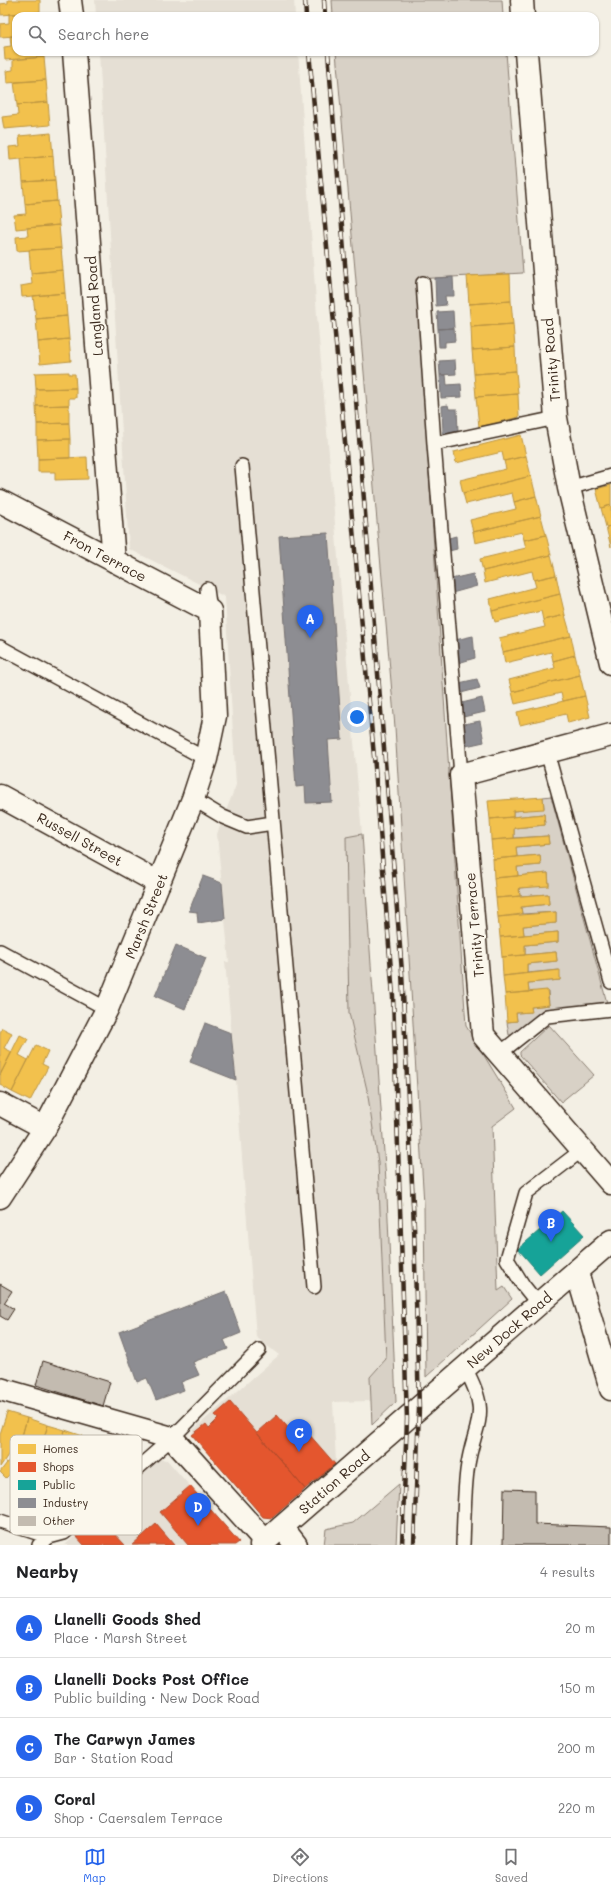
<!DOCTYPE html>
<meta charset="utf-8">
<style>
:root{--surface:#fff;--page:#f6f6f6;--text:#202124;--muted:#757577;--line:#e0e0e0;--accent:#2563eb}
body{margin:0;font-family:Mali,sans-serif;background:var(--page);color:var(--text)}
.you{position:absolute;left:357px;top:717px;width:14px;height:14px;margin:-10px;border:3px solid #fff;border-radius:50%;background:#1a73e8;box-shadow:0 0 0 6px #1a73e833}
.badge{display:grid;place-items:center;width:26px;height:26px;border-radius:50%;background:var(--accent);color:#fff;font-size:13px;font-weight:700}
.pin{position:absolute;translate:-50% -33px;filter:drop-shadow(0 1px 2px #0008)}
.pin::after{content:'';position:absolute;top:21px;width:14px;height:12px;background:inherit;clip-path:polygon(0 0,100% 0,50% 100%)}
.list{margin:0;padding:0;list-style:none}
h2{display:flex;justify-content:space-between;align-items:center;height:52px;margin:0;padding:0 16px;font-size:17px}
h2 small{font-size:13px;font-weight:400;color:var(--muted)}
.list li{display:grid;grid-template-columns:26px 1fr auto;gap:12px;align-items:center;box-sizing:border-box;height:60px;padding:0 16px;border-top:1px solid var(--line)}
.list b{display:block;font-size:15px;white-space:nowrap}
.list p{margin:0;font-size:13px;white-space:nowrap;color:var(--muted)}
.list em{font-size:13px;font-style:normal;color:var(--muted)}
.icon{flex:none;width:22px;height:22px;fill:none;stroke:currentColor;stroke-width:2;stroke-linecap:round;stroke-linejoin:round}
.map{position:relative;flex:none;width:611px;height:1545px;overflow:hidden}
.search{position:absolute;background:var(--surface);box-shadow:0 1px 3px #0004;left:12px;right:12px;top:12px;height:44px;display:flex;align-items:center;gap:10px;box-sizing:border-box;padding:0 14px;border-radius:12px;color:var(--muted);font-size:15px}
.sheet{height:292px;background:var(--surface)}
nav{display:flex;justify-content:space-around;align-items:center;box-sizing:border-box;height:56px;border-top:1px solid var(--line);background:var(--surface);font-size:11px;color:var(--muted)}
nav a{display:grid;justify-items:center;gap:2px}
nav .on{color:var(--accent)}
.map>svg:first-child{display:block}
.built{fill:#e5dfd4}
.green{fill:#d8d1c6;stroke:#8a7e72}
.homes{fill:#f2c14e;stroke:#bb9440}
.shops{fill:#e4572e;stroke:#b14a29}
.public{fill:#17a398;stroke:#227f73}
.industry{fill:#8d8d92;stroke:#746f6f}
.building{fill:#c3bbb0;stroke:#3b2a1e}
.lines{fill:none;stroke-linecap:round;stroke-linejoin:round}
.lane-casing{stroke:#3b2a1e;stroke-width:16}
.street-casing{stroke:#3b2a1e;stroke-width:25}
.secondary-casing{stroke:#3b2a1e;stroke-width:25}
.lane{stroke:#fbf7ec;stroke-width:13}
.street{stroke:#fbf7ec;stroke-width:22}
.secondary{stroke:#fbf7ec;stroke-width:22}
.rail-casing{stroke:#3b2a1e;stroke-width:4.5}
.rail{stroke:#fbf7ec;stroke-width:3;stroke-dasharray:9;stroke-linecap:butt}
.labels{text-anchor:middle;dominant-baseline:central;stroke-width:4;stroke-linejoin:round;paint-order:stroke}
.street-label{font-size:14px;fill:#3b2a1e;stroke:#fbf7ec}
.key{fill:#fbf7ec;stroke:#c1baae;stroke-width:1}
.key-label{font-size:11px;fill:#3b2a1e}
</style>
<div class="map">
<svg width="611" height="1545" viewBox="0 0 611 1545">
<rect width="100%" height="100%" fill="#f3efe4"/>
<filter id="ink" filterUnits="userSpaceOnUse"><feTurbulence type="fractalNoise" baseFrequency=".025" numOctaves="2"/><feDisplacementMap in="SourceGraphic" scale="8" xChannelSelector="R" yChannelSelector="G"/><feConvolveMatrix kernelMatrix="1 2 1 2 8 2 1 2 1" color-interpolation-filters="sRGB"/></filter>
<g filter="url(#ink)">
<!-- built -->
<path class="built" d="M95 0H294L295 16H96Z
M99 52H298L317 316 362 834 346 837 349 1013 367 1090 378 1162 386 1360 370 1377 371 1401 333 1402 336 1462 335 1464 272 1518 263 1517 192 1435 193 1430 279 1355 256 1337 236 1080 225 962H229L217 834 236 785 225 597 129 549Z
M159 1459 167 1460 239 1542 235 1545H65Z"/>
<!-- green -->
<path class="green" d="M332 0H502L503 16H333Z
M336 52H506L523 273 416 279 466 1026 516 1108 492 1126 498 1291 504 1287 512 1299 426 1377 424 1204 395 727Z
M551 796 607 1003 545 1010 513 1035H509L507 1022 517 1021 516 1013 531 1012V1007L549 1005 548 991 529 992 528 983 560 980 559 970 527 973V964L557 961 556 952 525 955V945L558 942V932L524 935 523 926 556 923V912L522 914 521 907 549 904 548 894 520 896 519 888 549 885 548 873 518 876 517 867 541 865 540 855 517 857 516 847 549 844 548 836 514 838V828L545 825 544 814 513 817V811L544 808 543 797Z
M362 834 387 1196 396 1402 372 1425 370 1377 386 1359 378 1162 367 1090 349 1013 346 837Z
M549 1025 594 1075 561 1102 520 1055V1052Z
M399 1484 396 1545H324L326 1529 353 1523Z"/>
<!-- homes -->
<path class="homes" d="M8 0H40V12L1 15 0 4 8 3Z
M40 12 41 16H16V36L0 37V24L9 23V14Z
M10 36H16V52H44V57L5 60 4 47 11 46Z
M44 57 46 80 7 83 6 71 13 70V60Z
M46 80 48 102 17 105 14 82Z
M48 102 50 125 4 129 2 117 18 115 17 105Z
M51 133 53 156 10 160 9 147 20 146 19 136Z
M53 156 55 180 23 182 21 159Z
M55 180 57 201 25 204 23 182Z
M57 201 59 225 16 229 14 215 26 214 25 204Z
M59 225 61 248 17 251 16 237 28 236 27 228Z
M61 248 63 270 31 273 29 250Z
M63 270 65 293 22 297 21 286 32 284 31 273Z
M510 274 511 301 469 304 467 276Z
M65 293 67 316 36 319 33 296Z
M511 301 513 324 471 327 469 304Z
M67 316 69 339 38 342 36 319Z
M513 324 515 347 472 350 471 327Z
M69 339 71 361 40 364 38 342Z
M515 347 516 371 474 374 472 350Z
M516 371 518 394 476 397 474 374Z
M69 372V374H75L76 388 36 389 35 373Z
M76 388V398H69V405L36 406V389Z
M518 394 519 417 479 427 476 397Z
M69 405V423L37 424 36 406Z
M69 423 70 439 37 440V424Z
M521 435 526 456 504 461 502 452 456 463 454 452Z
M70 439V458L38 459 37 440Z
M526 456 531 476 463 493 460 480 506 469 504 461Z
M87 457 88 479 55 480V472H38V459Z
M531 476 536 496 514 502 512 493 466 504 463 493Z
M611 485V505L601 508 596 489Z
M536 496 541 516 473 532 470 520 516 509 514 502Z
M611 505V526L606 527 601 508Z
M541 516 546 535 524 540 522 532 475 543 473 532Z
M611 526V547L606 527Z
M546 535 551 555 483 571 480 559 526 548 524 540Z
M551 555 556 575 534 580 532 571 485 583 483 571Z
M556 575 560 594 492 611 490 599 536 587 534 580Z
M560 594 565 615 543 620 541 611 495 622 492 611Z
M565 615 571 636 503 652 499 638 545 627 543 620Z
M571 636 575 655 553 661 551 652 505 663 503 652Z
M575 655 580 675 512 692 509 680 555 668 553 661Z
M580 675 585 696 563 701 561 693 515 704 512 692Z
M585 696 590 717 568 723 566 714 520 725 517 712Z
M543 797 544 809 513 811V817L490 819 488 801Z
M544 814 545 825 514 828V838L491 840 490 819Z
M548 836 549 844 516 847 517 857 493 859 491 840Z
M540 855 541 865 517 867 518 876 494 878 493 859Z
M548 873 549 886 519 888 520 896 496 898 494 878Z
M548 894 549 904 521 907 522 914 498 917 496 898Z
M556 912V923L523 926 524 935 500 937 498 917Z
M558 932V942L525 945V955L502 957 500 937Z
M556 952 557 961 527 964V973L503 976 502 957Z
M560 970V980L528 983 529 992 505 994 503 976Z
M547 990 549 1005 531 1007 532 1012 516 1013 517 1021 507 1022 505 994Z
M2 1028 12 1033 4 1048 12 1052 0 1075V1033Z
M20 1035 28 1039 19 1055 28 1060 12 1092 0 1085V1075Z
M36 1045 48 1051 42 1064 48 1067 30 1101 12 1092Z
M7 1412 27 1418 19 1447 14 1446 0 1467V1434Z
M27 1418 48 1425 39 1453 33 1451 6 1478 0 1472 19 1447Z
M48 1425 65 1430 57 1459 52 1457 34 1475 25 1466 39 1453Z
M65 1430 83 1436 74 1464 71 1463 45 1486 38 1477 57 1459Z"/>
<!-- shops -->
<path class="shops" d="M230 1402 305 1489 272 1518 263 1517 192 1435 206 1424 209 1428 218 1419 215 1415Z
M277 1415 299 1440 308 1433 335 1464 305 1489 257 1433Z
M190 1486 239 1542 235 1545H188L160 1512Z
M94 1519 106 1533 110 1529 125 1545H84L75 1535Z
M156 1524 174 1545H132Z"/>
<!-- public -->
<path class="public" d="M562 1211 584 1235 540 1274 518 1249Z"/>
<!-- industry -->
<path class="industry" d="M453 277 454 296H445L446 305 436 306 435 278Z
M453 311 454 328 438 329 437 312Z
M454 328 455 341 445 342V347H439L438 329Z
M455 360 456 374 440 375 439 361Z
M440 375H446L447 385 461 384 462 397 441 398Z
M448 405 449 409H457L458 431 443 434 442 406Z
M328 533 342 739 328 740 332 802 306 803 305 786 296 787 279 536Z
M456 536 457 549 449 551V538Z
M473 574 477 586 452 593 451 579Z
M473 636 475 658 458 663 455 640Z
M477 679 480 688 461 693 459 683Z
M482 698 485 712 463 717 462 703Z
M480 721 484 742 466 746 464 724Z
M203 876 222 883 225 919 198 923 197 912 189 911Z
M176 945 206 958 185 1009 155 996Z
M205 1023 231 1033 236 1080 190 1062Z
M226 1291 241 1333 224 1340 228 1349 193 1362 199 1375 181 1382 184 1390 156 1400 147 1378 137 1382 119 1332Z"/>
<!-- building -->
<path class="building" d="M0 1284 12 1291 4 1303 14 1309 7 1320 0 1316Z
M43 1361 110 1382 103 1406 36 1385Z
M504 1489 535 1490V1524L611 1527V1545H503Z"/>
<g class="lines">
<!-- lane casing -->
<g class="lane-casing">
<path id="lane" d="M423 283 434 444 461 775
M434 444 556 418
M242 466 314 1287
M569 488 611 476
M207 589 210 611
M0 647 206 759
M547 752 611 982
M193 799 223 817 247 827 273 823
M0 951 107 1009
M499 1054 547 1016 611 1009
M539 1305 523 1285 507 1259 526 1193 582 1150
M0 1521 49 1537
M39 1545 49 1537 64 1533 172 1438 259 1350
M463 1545C464 1520 464 1496 467 1471 473 1422 493 1419 465 1368"/>
</g>
<!-- street casing -->
<g class="street-casing">
<path id="street" d="M70 0 72 16
M522 0 523 16
M74 52 114 561
M526 52 556 418 569 488 611 663
M0 501 210 611 215 716 206 759 193 799 107 1009 45 1128 0 1197
M611 735 461 775 483 1035 611 1183
M0 796 159 883
M0 1104 45 1128
M577 1272 611 1389
M0 1389 172 1438 265 1541
M282 1527 296 1545"/>
</g>
<!-- secondary casing -->
<g class="secondary-casing">
<path id="secondary" d="M261 1545 611 1241"/>
</g>
<!-- lane -->
<use href="#lane" class="lane"/>
<!-- street -->
<use href="#street" class="street"/>
<!-- secondary -->
<use href="#secondary" class="secondary"/>
<!-- rail casing -->
<g class="rail-casing">
<path id="rail" d="M305 0 306 16
M324 0 325 16
M309 52 375 767 393 996 407 1419 402 1545
M328 52 402 972 414 1226 419 1408 414 1545"/>
</g>
<!-- rail -->
<use href="#rail" class="rail"/>
</g>
</g>
<g class="labels">
<!-- street labels -->
<g class="street-label">
<text transform="translate(94 306) rotate(-94)">Langland Road</text>
<text transform="translate(551 360) rotate(-95)">Trinity Road</text>
<text transform="translate(105 556) rotate(28)">Fron Terrace</text>
<text transform="translate(80 839) rotate(29)">Russell Street</text>
<text transform="translate(146 916) rotate(-68)">Marsh Street</text>
<text transform="translate(474 925) rotate(-95)">Trinity Terrace</text>
<text transform="translate(509 1330) rotate(-41)">New Dock Road</text>
<text transform="translate(334 1482) rotate(-41)">Station Road</text>
</g>
</g>
<!-- legend -->
<rect x="10" y="1435" width="132" height="100" rx="6" class="key"/>
<rect x="18" y="1444" width="18" height="10" fill="#f2c14e"/>
<rect x="18" y="1462" width="18" height="10" fill="#e4572e"/>
<rect x="18" y="1480" width="18" height="10" fill="#17a398"/>
<rect x="18" y="1498" width="18" height="10" fill="#8d8d92"/>
<rect x="18" y="1516" width="18" height="10" fill="#c3bbb0"/>
<g class="key-label">
<text x="43" y="1453">Homes</text>
<text x="43" y="1471">Shops</text>
<text x="43" y="1489">Public</text>
<text x="43" y="1507">Industry</text>
<text x="43" y="1525">Other</text>
</g>
</svg>
<div class="you"></div>
<div class="pin badge" style="left:310px;top:638px">A</div>
<div class="pin badge" style="left:551px;top:1242px">B</div>
<div class="pin badge" style="left:299px;top:1452px">C</div>
<div class="pin badge" style="left:198px;top:1526px">D</div>
<div class="search"><svg class="icon" aria-label="search" viewBox="0 0 24 24"><circle cx="10" cy="10" r="6"/><path d="M15 15l6 6"/></svg>Search here</div>
</div>
<section class="sheet">
<h2>Nearby<small>4 results</small></h2>
<ul class="list">
<li><span class="badge">A</span><div><b>Llanelli Goods Shed</b><p>Place · Marsh Street</p></div><em>20 m</em></li>
<li><span class="badge">B</span><div><b>Llanelli Docks Post Office</b><p>Public building · New Dock Road</p></div><em>150 m</em></li>
<li><span class="badge">C</span><div><b>The Carwyn James</b><p>Bar · Station Road</p></div><em>200 m</em></li>
<li><span class="badge">D</span><div><b>Coral</b><p>Shop · Caersalem Terrace</p></div><em>220 m</em></li>
</ul>
</section>
<nav>
<a class="on"><svg class="icon" aria-label="map" viewBox="0 0 24 24"><path d="M3 6l6-2 6 2 6-2v14l-6 2-6-2-6 2zM9 4v14M15 6v14"/></svg>Map</a>
<a><svg class="icon" aria-label="directions" viewBox="0 0 24 24"><path d="M12 3l9 9-9 9-9-9zM9 14v-3h6M13 9l2 2-2 2"/></svg>Directions</a>
<a><svg class="icon" aria-label="saved" viewBox="0 0 24 24"><path d="M7 4h10v16l-5-4-5 4z"/></svg>Saved</a>
</nav>
